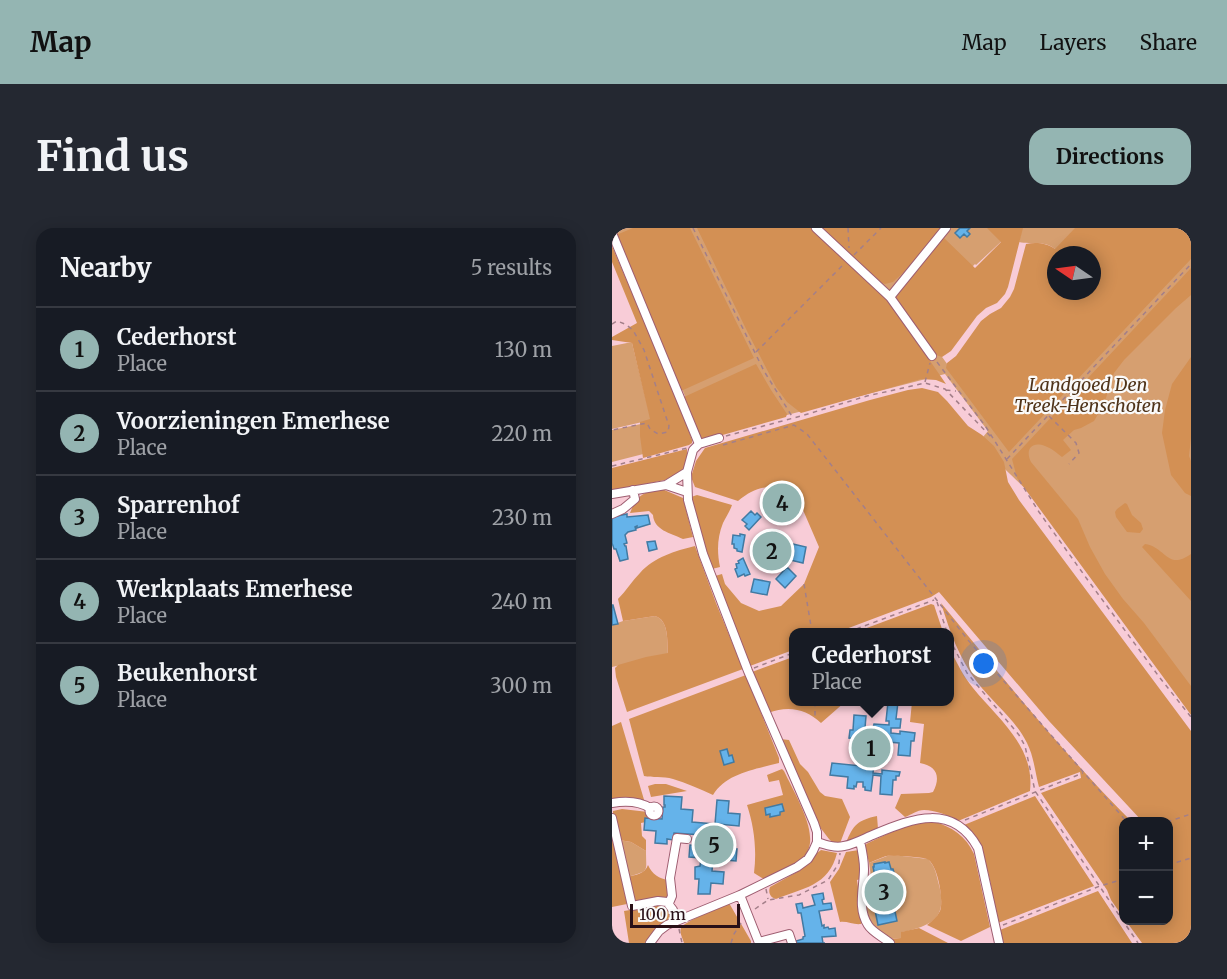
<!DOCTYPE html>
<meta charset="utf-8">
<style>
:root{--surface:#171b24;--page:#242831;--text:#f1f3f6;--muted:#9ea1a6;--line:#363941;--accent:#94b5b2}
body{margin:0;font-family:Merriweather,serif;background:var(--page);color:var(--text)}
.controls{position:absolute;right:18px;bottom:18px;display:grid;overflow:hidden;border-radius:12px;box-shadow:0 3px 15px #0003}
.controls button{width:54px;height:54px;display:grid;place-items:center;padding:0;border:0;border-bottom:2px solid var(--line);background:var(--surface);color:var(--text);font:30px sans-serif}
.compass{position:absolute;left:435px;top:18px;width:54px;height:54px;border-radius:50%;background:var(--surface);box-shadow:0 3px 15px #0003;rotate:283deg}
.scale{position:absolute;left:18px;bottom:15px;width:110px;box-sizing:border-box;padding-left:6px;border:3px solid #280f17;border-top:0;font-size:16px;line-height:21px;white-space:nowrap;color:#280f17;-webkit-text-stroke:4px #fafafa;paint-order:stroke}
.you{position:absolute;left:372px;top:436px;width:21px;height:21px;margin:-15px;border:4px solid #fff;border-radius:50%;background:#1a73e8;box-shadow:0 0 0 9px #1a73e833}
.badge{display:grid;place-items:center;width:39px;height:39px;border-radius:50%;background:var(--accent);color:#111;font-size:20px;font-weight:700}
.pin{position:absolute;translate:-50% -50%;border:3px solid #fff;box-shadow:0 2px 6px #0006}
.popup{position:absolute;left:177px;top:400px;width:165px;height:78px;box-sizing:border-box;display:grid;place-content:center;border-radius:12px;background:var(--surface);filter:drop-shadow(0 2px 4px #0005);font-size:20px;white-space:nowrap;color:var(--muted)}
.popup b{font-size:22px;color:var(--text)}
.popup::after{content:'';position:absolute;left:50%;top:100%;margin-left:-12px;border:12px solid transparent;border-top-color:var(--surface)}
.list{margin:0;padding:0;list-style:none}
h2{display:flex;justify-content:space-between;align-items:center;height:78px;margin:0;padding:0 24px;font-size:26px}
h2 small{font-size:20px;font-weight:400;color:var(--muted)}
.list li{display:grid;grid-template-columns:39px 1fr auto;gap:18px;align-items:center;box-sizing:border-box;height:84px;padding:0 24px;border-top:2px solid var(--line)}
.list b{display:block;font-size:22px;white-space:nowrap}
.list p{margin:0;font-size:20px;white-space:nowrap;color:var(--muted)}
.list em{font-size:20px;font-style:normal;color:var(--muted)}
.map{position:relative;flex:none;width:579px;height:715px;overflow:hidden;border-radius:18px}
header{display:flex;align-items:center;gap:36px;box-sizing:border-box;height:84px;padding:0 30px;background:var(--accent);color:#111}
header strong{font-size:28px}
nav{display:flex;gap:33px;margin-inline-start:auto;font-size:21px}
.intro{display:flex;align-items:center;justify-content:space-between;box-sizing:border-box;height:144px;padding:0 36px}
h1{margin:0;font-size:42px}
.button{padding:15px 27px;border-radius:18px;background:var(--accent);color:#111;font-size:21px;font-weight:700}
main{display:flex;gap:36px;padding:0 36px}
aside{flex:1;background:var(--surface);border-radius:18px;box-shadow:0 3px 15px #0003}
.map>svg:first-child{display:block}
.green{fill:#d69f70;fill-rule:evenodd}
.forest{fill:#d39054;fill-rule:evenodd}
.building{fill:#65b3ea;stroke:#427aa2;stroke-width:1.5}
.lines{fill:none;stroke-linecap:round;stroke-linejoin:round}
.minor-casing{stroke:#9e5e71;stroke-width:10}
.path{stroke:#a37f89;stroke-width:1.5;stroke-dasharray:4.5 4.5;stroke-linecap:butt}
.minor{stroke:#fff;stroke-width:8}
.labels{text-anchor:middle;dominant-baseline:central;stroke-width:4.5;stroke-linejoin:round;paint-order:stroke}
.park-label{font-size:18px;font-style:italic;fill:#50341a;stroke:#fafafa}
</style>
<header>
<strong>Map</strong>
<nav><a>Map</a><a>Layers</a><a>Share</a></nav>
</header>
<div class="intro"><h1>Find us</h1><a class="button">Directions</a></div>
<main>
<aside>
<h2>Nearby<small>5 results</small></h2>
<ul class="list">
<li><span class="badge">1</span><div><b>Cederhorst</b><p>Place</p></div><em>130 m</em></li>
<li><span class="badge">2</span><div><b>Voorzieningen Emerhese</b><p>Place</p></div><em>220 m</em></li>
<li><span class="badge">3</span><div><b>Sparrenhof</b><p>Place</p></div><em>230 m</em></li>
<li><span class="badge">4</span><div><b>Werkplaats Emerhese</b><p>Place</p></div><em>240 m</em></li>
<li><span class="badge">5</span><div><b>Beukenhorst</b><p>Place</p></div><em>300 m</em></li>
</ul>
</aside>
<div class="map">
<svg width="579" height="715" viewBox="0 0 579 715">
<rect width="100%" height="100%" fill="#f8ccd7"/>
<!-- green -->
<path class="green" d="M3 0H387L393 10 364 37 363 36 305 94 338 140 443 21C432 12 420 17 407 14L410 0H579V483L427 274 366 215 376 203 333 146 90 209ZM444 27H480V63H444Z
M15 115H20L39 192 0 201V118Z
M29 196 47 222 0 234V202Z
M43 388C57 392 55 413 56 426L0 439V397L11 393Z
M7 612 19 614 34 623C34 645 38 642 15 649Z
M282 627 316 631C324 640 324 646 327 657 336 690 319 698 290 704L289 710 277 711C259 696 257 695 253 672L259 670 258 662 261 661 257 635 275 628Z"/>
<!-- forest -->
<path class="forest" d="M21 0H78L142 130 69 163 4 7Z
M85 0H200L251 50 264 59 273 68 334 156 324 152 309 151 189 185 175 174 164 159 136 105Z
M210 0H332L292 44 281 54 273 56 268 54 245 35Z
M375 0H411L396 59 393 66 385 75 374 80 365 88 339 123 330 129 324 127 281 66 286 58 332 10 363 40 389 14Z
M463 0H579V31L397 224 334 140 335 135 344 128 369 93 378 86 389 80 398 69 402 61 414 16C424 14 435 15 443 21ZM444 27H480V63H444Z
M0 18 70 183 80 212V215L77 217 31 230 28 208V194L38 191 20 115 0 112V109L25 95 0 34Z
M579 40V67L564 80 512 132 502 145 492 176 482 193 469 200 462 202 451 212 459 222 450 229C445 225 439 220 433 218 419 213 413 222 419 234L466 291 478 319 493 346 511 371 532 395 579 458V487L405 250 400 231Z
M579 129V210L577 228 579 233V268L573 265 559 247 550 205 553 182 560 156Z
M144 136 159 162 175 186 174 189 93 212 89 211 72 169Z
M310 160 326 164 335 173 356 198 370 207 382 218 392 234 396 254 407 272 579 503V715H530L514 693 556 692V594L530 593 437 493 327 364 319 369 226 404H181V422L138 438 103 348 110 346 113 356 129 375 147 383 169 378 192 356 207 319 191 282 178 261C157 256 143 259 126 273L83 259 79 249 84 233 93 220 258 172 296 162Z
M75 221V240L53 252 0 263V240Z
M50 261 71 270 81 309 71 311C58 305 42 302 41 287L37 283 18 285C25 267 31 264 50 261Z
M85 267 120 277C118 283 114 289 111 295 105 310 105 324 108 339L100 341 86 299 79 269Z
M513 275 515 276 520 287 529 295 531 301 528 305 515 304 504 289 503 284 505 281Z
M533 316C554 319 555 343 579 326V373L530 319Z
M83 318 104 375 131 441 15 484 4 449 3 440 6 437 34 429 56 425C55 413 57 392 43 388L11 393 6 371C14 363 20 353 28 345 42 329 63 323 83 318Z
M329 375C390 449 451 525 519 593L512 594 511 689 499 672 495 662 429 565 469 550 468 544 427 559C423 544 422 529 415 515 403 491 381 475 365 454 347 430 338 404 329 375Z
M319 376 322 377 331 404H244Z
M337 419C344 433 351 448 361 460 386 491 423 518 418 563L346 593C336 587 323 582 312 582 305 582 299 587 293 589L283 580 289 566 317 565 321 564C329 549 325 538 308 535L312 496 298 494 300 474H337Z
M181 429V474H233L209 495C194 481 177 477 156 485L140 444Z
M134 447 167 530V535C144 541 114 545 101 567 88 561 74 555 61 551 51 548 40 550 32 548L17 491Z
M9 494 33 575 0 574V498Z
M168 511 177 512 188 536 196 544 208 564 213 568 230 571 238 589 227 618 222 616 217 611 207 598Z
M170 541 172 543C180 560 198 591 198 609 199 617 196 625 190 631 181 641 166 646 153 652L142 645C145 622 142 598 135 577L171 567 167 552 157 554 155 547Z
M43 556H54L75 563 39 569 36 558Z
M423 568 482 658 386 695C379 663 377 621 352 597Z
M10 581 36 584 34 594 29 595 30 608 34 612V623L19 614 7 612 1 586V583Z
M265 588 266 601 234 615C241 597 246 592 265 588Z
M321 593C340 599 354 608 362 626L378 699 349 713 315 697C320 693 325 689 328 683 332 673 326 636 315 631 310 629 279 627 274 628 268 630 262 633 257 635L253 617 256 615 299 595Z
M0 607 15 676 0 679Z
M209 622 225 625C217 658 191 660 164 671 158 670 156 664 158 659L185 644 201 628Z
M247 622 252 650 245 652 251 694 249 696C242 697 235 693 228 694L218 654 227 641 234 624Z
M36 637C40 646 47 651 57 652L55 669H48L22 675 15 649C23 647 33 646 36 637Z
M486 663 520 715H390L388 702Z
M117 675 139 713V715H72C71 711 67 704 69 700 71 694 109 679 117 675Z
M48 677 57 682 58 692 46 701 35 715H17L12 683Z
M307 700 336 715H281L277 711 289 710V704Z"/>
<!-- building -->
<path class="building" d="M348 0H358L355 3 358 6 355 9 352 6 348 10 343 5Z
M175 262 184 274 165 288 156 276Z
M139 283 143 287 145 285 149 289 137 302 133 298 135 296 130 292Z
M15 286V289L36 287 38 296 25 300V298L23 299 24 302 16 304 13 307 15 315 12 316 13 318H14L16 331 8 333 4 321H2L0 315V289Z
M128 306 133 307 130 324 125 323V321L122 320V316H120L121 307 128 308Z
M156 307 167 309 165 318 168 319 166 328 163 327 162 334 151 332Z
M43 313 45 321 37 323 35 314Z
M181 316 194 319 191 335 178 332Z
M131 330 138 346 133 348 132 346 126 349 123 341 125 340 124 336 127 335 126 333Z
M175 339 184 348 173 360 164 351Z
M142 351 158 354 155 367 139 364Z
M0 377H1L6 396 0 397Z
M276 474H286L284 491H289L288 500H279V505L288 506V503L303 505 302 513H299L298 528 286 527 287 515 264 513V516L268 517 267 528H263L261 545 270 546V542L288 544 287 548H284V552H281L280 567 268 566 269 548 261 547 259 563 253 562V559H251V554H245L244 559 242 558V561L235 560 236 549 218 547 220 535 249 538 251 523 249 515 252 514V512L237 510 238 502H241L242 487 254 488 253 500H261L262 496 277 497V493H274Z
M115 521 117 528 120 527 122 534 112 537 108 523Z
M52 568 70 569 69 581 81 582 80 594 103 596 105 572 117 573 116 585 128 586 127 598 106 596 105 608H114V620L125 621 124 633 101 631 100 643 112 644 111 656 99 655 98 666H86L87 651H83V639L88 638 89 630 77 629 78 617 90 618V607L62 605 61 612 55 611V616L43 615 44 603 32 602 33 590 50 591 51 579H53V577H52Z
M170 576 172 583 168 584V587L158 589V586L154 587 153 580Z
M273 634V635L277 634 279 641H281L284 652H281L285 668 280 669 285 693 266 697 258 658 265 657 261 639H262V636Z
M211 665 212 671 210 672 211 676 219 675 220 681 207 683 210 698 212 697V700L216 699 217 701 223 700 224 708 210 709 211 715H213H184V713L191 711V709L193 708 189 685H186L184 676 190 675 191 680 203 677 200 667Z"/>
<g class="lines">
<!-- minor casing -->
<g class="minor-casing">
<path id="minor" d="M204 0 278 69 320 128
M0 5 87 216
M278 69 334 0
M54 257 75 264
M0 266 54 257 75 244
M0 286 11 281 23 271 21 262
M0 575C12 573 27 573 38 580
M37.5 583a4.5 4.5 0 1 1 9 0a4.5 4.5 0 1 1-9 0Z
M0 590 20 678 46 673 55 674 61 682 64 693
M248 613C250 622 252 631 252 641 252 660 245 680 256 697 260 704 271 709 278 715
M205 614C214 617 223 620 232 618 243 616 253 610 263 606 301 590 341 575 366 620L387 715
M128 667 147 715
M57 675 60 668 58 650 65 610 75 611
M147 714 177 706 180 715
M38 715 47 703 55 697 128 667 185 639 196 631 201 623 205 614V604L202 595 136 443 91 326 76 272 75 244 81 222 87 216 107 210"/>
</g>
<!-- path -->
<path class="path" d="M81 0 152 143 181 190
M236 0 237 20
M242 27 269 0
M0 96 5 93 13 96 21 102 32 122 57 198 56 204 46 206 38 201 35 195 0 202
M144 124 232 36
M325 134 374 199 427 284 475 351 548 450 579 489
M313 154 318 135
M334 162 344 163
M437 188 464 215 467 225 457 236
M114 208 189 188 255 168 313 155 333 161 380 210
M111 217 182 197 195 206 356 412 515 594
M395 231 579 36
M0 238 75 220
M192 356 200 404
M325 374 335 404
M236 404 322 372
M337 410 355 445 407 507 413 518 423 563 526 715
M142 440 181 425
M203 474V489
M353 592 471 545
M555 594 579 586
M556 637 579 630
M154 661 156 671
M143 681 156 672 187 667 216 652 227 635 228 625
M391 697 488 658 512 651
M67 701 70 715
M119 715 122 706 131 692"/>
<!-- minor -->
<use href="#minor" class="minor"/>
</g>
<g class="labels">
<!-- park labels -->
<g class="park-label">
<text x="476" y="156">Landgoed Den<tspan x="476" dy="21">Treek-Henschoten</tspan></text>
</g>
</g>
</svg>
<div class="controls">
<button>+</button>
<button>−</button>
</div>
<svg class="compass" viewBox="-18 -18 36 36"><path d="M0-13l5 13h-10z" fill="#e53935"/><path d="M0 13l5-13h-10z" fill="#9ea1a6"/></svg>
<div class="scale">100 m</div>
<div class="you"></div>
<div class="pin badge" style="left:259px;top:520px">1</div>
<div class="popup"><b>Cederhorst</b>Place</div>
<div class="pin badge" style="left:160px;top:323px">2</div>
<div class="pin badge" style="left:272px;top:664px">3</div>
<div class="pin badge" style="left:170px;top:275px">4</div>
<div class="pin badge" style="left:102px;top:617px">5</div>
</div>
</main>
